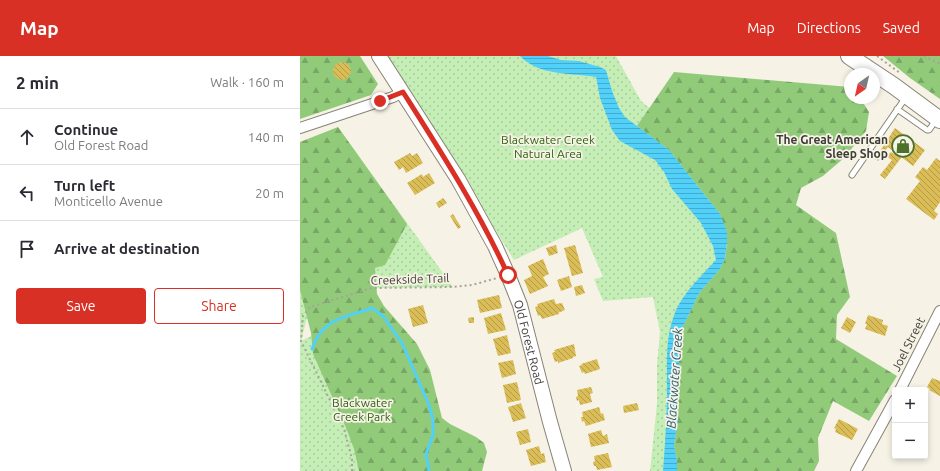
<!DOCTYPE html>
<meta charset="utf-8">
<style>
:root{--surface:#fff;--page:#f7f7f7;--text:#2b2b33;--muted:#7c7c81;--line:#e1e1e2;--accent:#d93025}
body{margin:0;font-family:Ubuntu,sans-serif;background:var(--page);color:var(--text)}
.controls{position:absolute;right:12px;bottom:12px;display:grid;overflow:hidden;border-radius:4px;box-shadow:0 2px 6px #0003}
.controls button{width:36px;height:36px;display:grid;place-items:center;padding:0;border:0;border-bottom:1px solid var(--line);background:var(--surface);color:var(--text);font:20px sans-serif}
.compass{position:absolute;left:544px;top:12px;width:36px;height:36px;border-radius:50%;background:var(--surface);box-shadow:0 2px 6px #0003;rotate:214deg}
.stop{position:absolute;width:12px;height:12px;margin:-9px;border:3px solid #d93025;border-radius:50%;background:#fff}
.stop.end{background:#d93025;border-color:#fff;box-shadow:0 1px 4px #0008}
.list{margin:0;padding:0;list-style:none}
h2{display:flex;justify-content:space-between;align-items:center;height:52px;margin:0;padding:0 16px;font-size:17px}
h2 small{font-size:13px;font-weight:400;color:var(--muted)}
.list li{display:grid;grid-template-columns:26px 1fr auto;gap:12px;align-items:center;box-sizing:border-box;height:56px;padding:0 16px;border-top:1px solid var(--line)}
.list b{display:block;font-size:15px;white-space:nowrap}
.list p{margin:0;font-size:13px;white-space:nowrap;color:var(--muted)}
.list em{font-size:13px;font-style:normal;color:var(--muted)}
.actions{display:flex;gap:8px;padding:12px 16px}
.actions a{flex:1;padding:9px 0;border:1px solid var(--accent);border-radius:4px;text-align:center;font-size:14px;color:var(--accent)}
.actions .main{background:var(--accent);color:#fff}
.icon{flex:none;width:22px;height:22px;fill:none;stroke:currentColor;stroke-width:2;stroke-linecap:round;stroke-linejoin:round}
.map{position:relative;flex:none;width:640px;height:415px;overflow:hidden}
header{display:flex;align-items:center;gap:24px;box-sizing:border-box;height:56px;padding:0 20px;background:var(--accent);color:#fff}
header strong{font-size:19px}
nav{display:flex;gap:22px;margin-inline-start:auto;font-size:14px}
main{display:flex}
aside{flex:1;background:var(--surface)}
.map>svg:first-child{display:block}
.grass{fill:url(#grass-dots)}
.forest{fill:url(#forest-firs)}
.water{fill:url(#water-rules)}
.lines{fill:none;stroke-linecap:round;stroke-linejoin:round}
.stream{stroke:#51d1fa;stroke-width:3}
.building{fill:url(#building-back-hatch)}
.lane-casing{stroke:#878378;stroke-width:7}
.street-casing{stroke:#878378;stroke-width:12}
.secondary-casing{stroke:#878378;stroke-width:16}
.primary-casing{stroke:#878378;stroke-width:18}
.path{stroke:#a6a399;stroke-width:2;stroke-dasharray:2 3;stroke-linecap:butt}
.lane{stroke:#fff;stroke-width:5}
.street{stroke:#fff;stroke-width:10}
.secondary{stroke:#fff;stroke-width:14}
.primary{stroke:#fff;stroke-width:16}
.route{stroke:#d93025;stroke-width:5}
.labels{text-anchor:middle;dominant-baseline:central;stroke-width:3.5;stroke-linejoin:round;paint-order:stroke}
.park-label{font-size:12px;fill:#2f6413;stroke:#f6f2e5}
.poi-label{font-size:12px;font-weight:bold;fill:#3e3c37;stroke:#f6f2e5;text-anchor:end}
.street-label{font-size:12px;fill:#3e3c37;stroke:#f6f2e5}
.water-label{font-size:13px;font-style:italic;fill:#2c5f71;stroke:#f6f2e5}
</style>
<header>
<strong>Map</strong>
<nav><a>Map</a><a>Directions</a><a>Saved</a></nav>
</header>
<main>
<aside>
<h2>2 min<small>Walk · 160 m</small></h2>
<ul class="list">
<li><svg class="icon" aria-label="ahead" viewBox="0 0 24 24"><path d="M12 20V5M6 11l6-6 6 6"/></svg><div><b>Continue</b><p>Old Forest Road</p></div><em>140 m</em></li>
<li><svg class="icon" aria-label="left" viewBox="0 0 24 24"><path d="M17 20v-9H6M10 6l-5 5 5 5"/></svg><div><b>Turn left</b><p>Monticello Avenue</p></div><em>20 m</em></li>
<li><svg class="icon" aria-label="arrive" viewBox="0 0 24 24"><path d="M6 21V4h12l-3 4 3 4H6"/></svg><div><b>Arrive at destination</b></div></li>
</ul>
<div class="actions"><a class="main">Save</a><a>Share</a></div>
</aside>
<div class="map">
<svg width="640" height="415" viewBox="0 0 640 415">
<defs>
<pattern id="grass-dots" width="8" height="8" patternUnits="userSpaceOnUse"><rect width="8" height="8" fill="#c4eeb5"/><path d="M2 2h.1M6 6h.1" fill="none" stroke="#a9cd9c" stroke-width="1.8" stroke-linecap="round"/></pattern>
<pattern id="forest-firs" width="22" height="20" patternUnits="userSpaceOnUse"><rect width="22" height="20" fill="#91cb7a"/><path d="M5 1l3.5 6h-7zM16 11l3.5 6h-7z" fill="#78a665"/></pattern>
<pattern id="water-rules" width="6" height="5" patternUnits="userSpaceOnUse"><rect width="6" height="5" fill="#51d1fa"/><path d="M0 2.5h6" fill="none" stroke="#45abcb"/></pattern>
<pattern id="building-back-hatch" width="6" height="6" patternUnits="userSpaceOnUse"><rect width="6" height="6" fill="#dbbd58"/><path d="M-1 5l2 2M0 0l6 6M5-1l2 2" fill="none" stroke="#b39b4a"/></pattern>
</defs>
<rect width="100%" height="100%" fill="#f6f2e5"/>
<!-- grass -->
<path class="grass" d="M87 0H316L341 45 433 121 398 415H350L357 348V308L360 276 353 241 303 245 294 223 303 221 282 172 214 204Z
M38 71 153 231 72 232 12 242 1 285 51 260 129 415H0V91Z"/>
<!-- forest -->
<path class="forest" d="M0 0H60L78 28 71 39 0 63Z
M583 0H640V43L610 22Z
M374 16 550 31V42H560L569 56 566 75 544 102 523 120 501 132 496 149 536 177 550 241 537 259 536 283 597 320 569 365 533 345 518 382 519 405 514 415H377V405L374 389 378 364 376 333 379 310V279L399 237 420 213 425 202 427 187 420 158 369 94 337 70Z
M38 71 107 168 85 209 75 212 77 238 84 250 117 288 130 314 142 362 150 368 176 381 184 387 187 396 182 415H59L54 393 47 374 13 298 11 277 0 234V86Z"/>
<!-- water -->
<path class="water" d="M220 0H248L261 4 279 5 300 11 306 14 312 35 319 52 325 61 369 94 420 158 427 176V187L425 202 420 213 399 237 379 279V310L376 333 378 364 374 389 377 405V415H363C365 388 367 360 367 332 367 305 365 280 376 254 385 235 402 219 416 204L413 190 401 167 372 133 364 116 355 104 320 85 312 74 300 42 296 21C272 17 239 20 220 0Z"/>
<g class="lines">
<!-- stream -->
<path class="stream" d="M12 293C22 262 44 262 72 252L83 260 102 287 129 349 133 364V379L126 398 129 415"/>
</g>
<!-- building -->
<path class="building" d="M33 15a9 9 0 1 1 18 0a9 9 0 1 1-18 0Z
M595 72 625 94 613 110 588 91 578 105 575 103Z
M591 96 601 102 585 123 580 119 592 104 587 101Z
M110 97 112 100 117 97 123 107 106 117 103 111 99 114 94 106Z
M636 102 640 105V146L634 155 638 158 634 164 606 143 620 125 615 121 623 111 627 114Z
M129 117 135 127 115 139 107 127 122 118 123 121Z
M143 142 147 147 139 152 136 147Z
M153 158 161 171 158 173 150 160Z
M256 189 258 197 249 200 246 192Z
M275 189 283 217 272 220 264 192Z
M243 203 249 218 243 221 248 230 230 238 224 224 232 220 228 210Z
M269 220 272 231 261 235 257 224Z
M282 229 285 237 276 240 274 231Z
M199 239 202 252 180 257 177 244Z
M254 243 256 248 262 247 265 254 258 257 259 258 242 263 240 259 238 260 235 251 238 250 237 248Z
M123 249 128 267 113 271 108 253Z
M201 257 206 274 188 278 184 262Z
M568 259 583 264 582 268 588 270 585 280 565 273 567 268H565Z
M174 261V267H169L168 262Z
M547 261 556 266 550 277 541 272Z
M207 279 211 297 198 300 193 283Z
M274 288 276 300 273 301V302L258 307V305L255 306 252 297 255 296 254 294Z
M297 303 300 313 285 318 284 316 282 317 279 310 282 309 281 308Z
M213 304 216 318 202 322 198 307Z
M632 322 640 325V340L629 334 630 333 627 331Z
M217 326 221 344 207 347 203 329Z
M291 331 293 337 290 338 292 346 280 349 279 344 277 345 276 341 278 340 277 334Z
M221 347 226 362 213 366 208 351Z
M337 347 339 354 324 357 323 350Z
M299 351 301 358 303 357 305 364 286 370 284 365 282 366 281 361H283L282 356Z
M539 363 558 373 552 384 535 376 536 373 534 372Z
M228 373 231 386 220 389 216 376Z
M301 374 303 380 307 378 309 387 291 391 288 378Z
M239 390 241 398 244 397 246 406 231 410 226 394Z
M308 397 312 411 297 414 296 410H294L293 406 295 405 294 400Z"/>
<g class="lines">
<!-- lane casing -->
<g class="lane-casing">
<path id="lane" d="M597 53 627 74H629L636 64
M552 119 606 41"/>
</g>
<!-- street casing -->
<g class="street-casing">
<path id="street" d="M0 72 93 41 103 36
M600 334 640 255
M556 415 595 344"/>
</g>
<!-- secondary casing -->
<g class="secondary-casing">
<g id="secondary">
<path id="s1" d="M79 0 158 123 195 190 208 219 220 249 250 366 264 415"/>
</g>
</g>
<!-- primary casing -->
<g class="primary-casing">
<path id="primary" d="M549 0 594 30 640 64"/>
</g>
<!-- path -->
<path class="path" d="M577 0 600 17
M624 0 640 8
M52 415V403L44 373 1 285 3 260 10 251 72 232 153 231 172 229 197 222"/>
<!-- lane -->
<use href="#lane" class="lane"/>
<!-- street -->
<use href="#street" class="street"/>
<!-- secondary -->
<use href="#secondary" class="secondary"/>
<!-- primary -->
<use href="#primary" class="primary"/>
</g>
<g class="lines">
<!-- route -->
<path class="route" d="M80 45 103 36C141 96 179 155 208 219"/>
</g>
<!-- icons -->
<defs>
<g id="shop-ring" transform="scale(1.15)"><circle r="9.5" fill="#f6f2e5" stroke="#4c712b" stroke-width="1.5"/><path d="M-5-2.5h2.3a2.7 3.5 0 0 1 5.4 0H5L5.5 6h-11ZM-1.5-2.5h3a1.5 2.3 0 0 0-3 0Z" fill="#4c712b"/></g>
</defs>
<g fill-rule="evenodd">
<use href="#shop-ring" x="603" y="90"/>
</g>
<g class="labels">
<!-- park labels -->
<g class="park-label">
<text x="248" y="83">Blackwater Creek<tspan x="248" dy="14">Natural Area</tspan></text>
<text x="62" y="346">Blackwater<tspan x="62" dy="14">Creek Park</tspan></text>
</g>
<!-- poi labels -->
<g class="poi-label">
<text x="588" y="83">The Great American<tspan x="588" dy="14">Sleep Shop</tspan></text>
</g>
<!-- street labels -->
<g class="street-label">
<text transform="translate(110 223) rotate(-2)">Creekside Trail</text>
<text stroke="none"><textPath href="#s1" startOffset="325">Old Forest Road</textPath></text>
<text transform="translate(608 288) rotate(-63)">Joel Street</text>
</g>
<!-- water labels -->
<g class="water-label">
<text transform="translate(374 322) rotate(-86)">Blackwater Creek</text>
</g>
</g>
</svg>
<div class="controls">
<button>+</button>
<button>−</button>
</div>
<svg class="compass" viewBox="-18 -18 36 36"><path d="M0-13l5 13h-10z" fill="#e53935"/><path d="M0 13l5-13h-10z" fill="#7c7c81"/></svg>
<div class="stop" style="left:208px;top:219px"></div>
<div class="stop end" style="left:80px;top:45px"></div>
</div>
</main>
